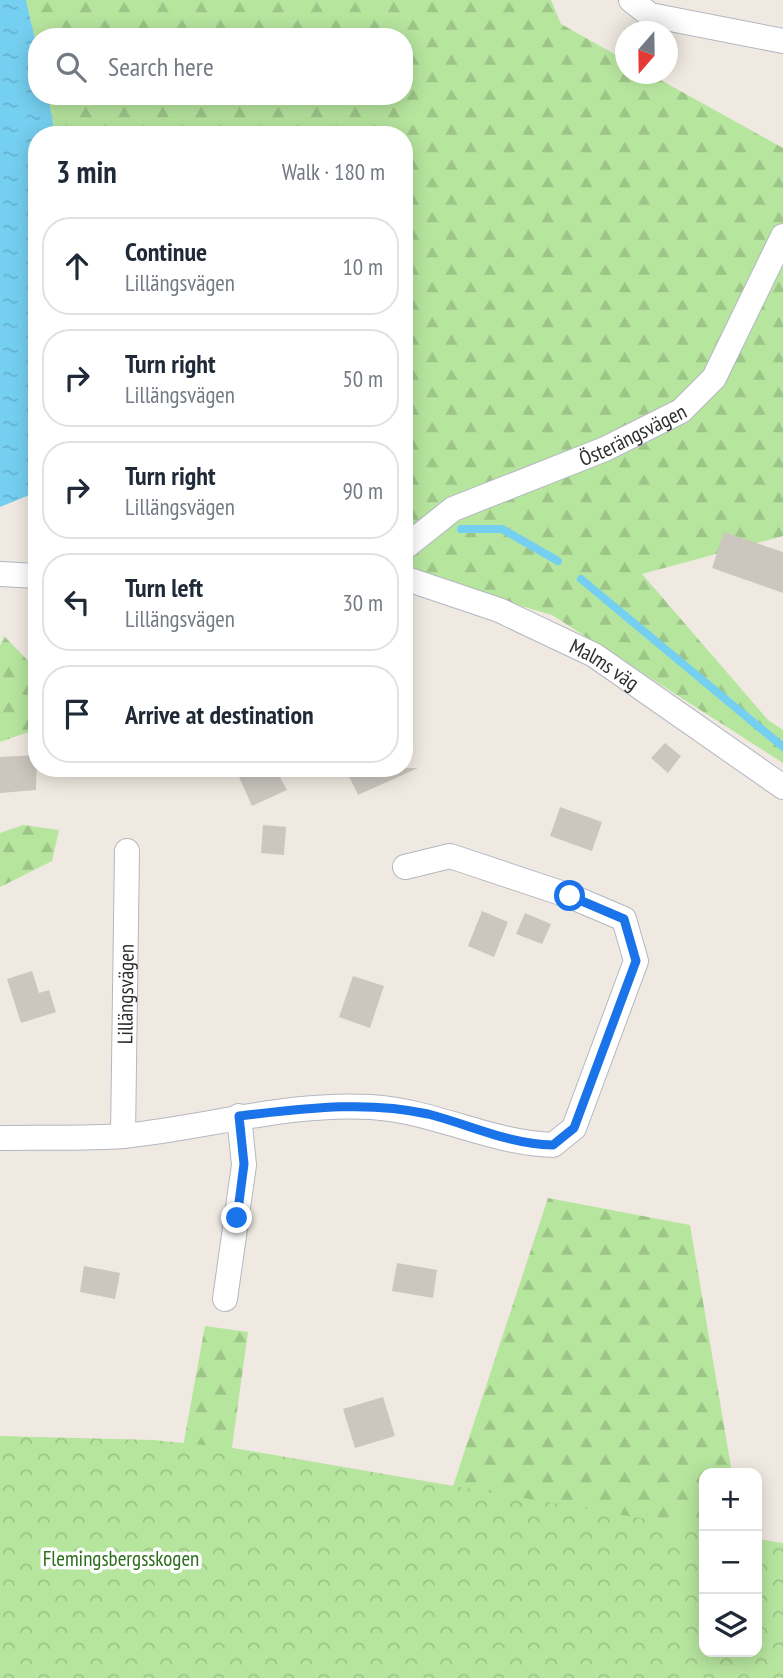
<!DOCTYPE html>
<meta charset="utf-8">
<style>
:root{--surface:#fff;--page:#f6f6f7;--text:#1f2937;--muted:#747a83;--line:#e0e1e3}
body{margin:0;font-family:"PT Sans Narrow",sans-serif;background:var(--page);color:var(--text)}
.controls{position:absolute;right:21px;bottom:21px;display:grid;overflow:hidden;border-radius:14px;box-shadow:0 4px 18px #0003}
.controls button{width:63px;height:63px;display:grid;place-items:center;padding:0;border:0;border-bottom:2px solid var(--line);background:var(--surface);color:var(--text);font:35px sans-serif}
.compass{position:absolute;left:615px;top:21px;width:63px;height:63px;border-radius:50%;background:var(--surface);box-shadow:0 4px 18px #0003;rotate:200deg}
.stop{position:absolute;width:21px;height:21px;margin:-16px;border:5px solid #1a73e8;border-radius:50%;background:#fff}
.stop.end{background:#1a73e8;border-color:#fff;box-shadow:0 2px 7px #0008}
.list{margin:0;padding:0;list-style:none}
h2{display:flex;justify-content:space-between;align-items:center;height:91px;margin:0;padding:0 28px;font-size:30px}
h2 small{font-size:23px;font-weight:400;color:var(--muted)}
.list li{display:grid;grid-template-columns:46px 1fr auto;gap:21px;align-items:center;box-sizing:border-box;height:98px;margin:0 14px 14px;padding:0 14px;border:2px solid var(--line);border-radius:28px}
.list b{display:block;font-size:26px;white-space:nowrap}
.list p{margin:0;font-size:23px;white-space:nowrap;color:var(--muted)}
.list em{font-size:23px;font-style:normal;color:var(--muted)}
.icon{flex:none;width:38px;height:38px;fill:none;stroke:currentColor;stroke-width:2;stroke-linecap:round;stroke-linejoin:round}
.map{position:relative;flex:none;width:783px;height:1678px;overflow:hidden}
.search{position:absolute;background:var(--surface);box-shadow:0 4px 18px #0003;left:28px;top:28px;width:385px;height:77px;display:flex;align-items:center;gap:18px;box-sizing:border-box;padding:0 24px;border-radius:28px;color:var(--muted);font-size:26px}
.panel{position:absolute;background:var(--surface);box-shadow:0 4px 18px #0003;left:28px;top:126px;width:385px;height:651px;border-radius:28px}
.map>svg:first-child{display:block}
.forest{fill:url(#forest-firs)}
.park{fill:url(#park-crowns)}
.water{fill:url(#water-ripples)}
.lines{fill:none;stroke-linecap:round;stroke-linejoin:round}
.stream{stroke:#75cff0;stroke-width:8}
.building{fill:#cbc7bf}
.street-casing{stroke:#b4b7c1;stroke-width:26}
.street{stroke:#fff;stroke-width:24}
.route{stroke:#1a73e8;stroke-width:9}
.labels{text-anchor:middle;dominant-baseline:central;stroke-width:7;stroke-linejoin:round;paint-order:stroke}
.street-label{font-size:21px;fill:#2e2e2e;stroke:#fff}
.park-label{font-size:21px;fill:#2c6e1b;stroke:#fff}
</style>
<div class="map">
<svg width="783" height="1678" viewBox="0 0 783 1678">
<defs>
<pattern id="forest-firs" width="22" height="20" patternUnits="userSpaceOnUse" patternTransform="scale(1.75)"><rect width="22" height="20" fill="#b6e59e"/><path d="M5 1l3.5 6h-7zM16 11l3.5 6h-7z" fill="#9dc588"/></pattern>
<pattern id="park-crowns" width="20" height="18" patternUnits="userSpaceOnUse" patternTransform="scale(1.75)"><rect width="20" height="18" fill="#b6e59e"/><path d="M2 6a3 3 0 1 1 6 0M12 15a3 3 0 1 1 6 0" fill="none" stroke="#9dc588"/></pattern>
<pattern id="water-ripples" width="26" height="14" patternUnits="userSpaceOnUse" patternTransform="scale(1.75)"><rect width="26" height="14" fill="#75cff0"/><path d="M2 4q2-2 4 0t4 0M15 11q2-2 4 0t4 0" fill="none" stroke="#66b2ce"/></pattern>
</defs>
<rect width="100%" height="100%" fill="#efe9e1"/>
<!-- forest -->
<path class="forest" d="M26 0H551L561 24 625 60 626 74H650L783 148V536L642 574 768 720 783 730V763L552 615 404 572V135H55L48 96H404V37H37V48Z
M4 636 37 670V729L0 742V646Z
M23 825 59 830 52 861 0 887V833Z
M548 1198 690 1225 732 1473H704V1652H757L783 1678H0V1439L176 1485 205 1326 248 1332 225 1498 436 1538Z"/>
<!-- park -->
<path class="park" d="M0 1436 153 1440 233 1448 704 1529V1652H757V1539L783 1543V1678H0Z"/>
<!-- water -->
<path class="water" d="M0 0H26L37 48V96H48L55 135H37V492L0 507Z"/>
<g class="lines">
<!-- stream -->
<path class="stream" d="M461 529H502L558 561
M581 579 783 747"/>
</g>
<!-- building -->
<path class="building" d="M724 532 783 552V593L712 568Z
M665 743 681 756 668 773 651 758Z
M37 755 36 790 0 793V757Z
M235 768H275L287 790 252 806Z
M345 768H418L358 795Z
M560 807 602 822 592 851 550 836Z
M263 825 286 827 284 855 261 853Z
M482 911 508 922 494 957 468 946Z
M525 913 551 924 542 944 516 934Z
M32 971 39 993 49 990 56 1012 21 1023 7 979Z
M353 976 384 986 370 1028 339 1017Z
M397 1263 437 1270 433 1298 392 1291Z
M84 1266 120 1273 115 1299 80 1292Z
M383 1397 395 1436 355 1448 343 1409Z"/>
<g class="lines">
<!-- street casing -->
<g class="street-casing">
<g id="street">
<path d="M631 0 650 15 783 41"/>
<path id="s1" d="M404 548 453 509 605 449 681 411 714 378 783 236"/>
<path d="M0 574 37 576"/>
<path id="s2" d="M404 578 499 610 594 655 783 787"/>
<path id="s3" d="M123 1136 127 851"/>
<path d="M0 1138C41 1137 82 1139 123 1136 206 1128 287 1102 371 1107 435 1111 490 1143 553 1145L574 1128 636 961 624 919 570 896 450 856 405 867"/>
<path d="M225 1299 244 1165 239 1116"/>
</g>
</g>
<!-- street -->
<use href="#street" class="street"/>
</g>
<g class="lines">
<!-- route -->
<path class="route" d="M237 1218 244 1164 239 1116C302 1109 365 1100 428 1114 471 1125 508 1144 553 1145L574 1128 636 961 624 919 570 896"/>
</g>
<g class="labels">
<!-- street labels -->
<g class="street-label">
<text stroke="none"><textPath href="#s1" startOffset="257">Österängsvägen</textPath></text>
<text stroke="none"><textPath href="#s2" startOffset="219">Malms väg</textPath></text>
<text stroke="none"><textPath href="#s3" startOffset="142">Lillängsvägen</textPath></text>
</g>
<!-- park labels -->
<g class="park-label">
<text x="121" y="1558">Flemingsbergsskogen</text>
</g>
</g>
</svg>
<div class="controls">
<button>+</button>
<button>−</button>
<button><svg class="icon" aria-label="layers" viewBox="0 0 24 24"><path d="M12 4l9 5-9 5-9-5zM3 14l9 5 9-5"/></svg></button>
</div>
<svg class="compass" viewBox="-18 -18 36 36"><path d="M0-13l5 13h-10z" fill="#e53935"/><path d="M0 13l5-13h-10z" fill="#747a83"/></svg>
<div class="stop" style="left:570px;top:896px"></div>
<div class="stop end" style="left:237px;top:1218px"></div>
<div class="search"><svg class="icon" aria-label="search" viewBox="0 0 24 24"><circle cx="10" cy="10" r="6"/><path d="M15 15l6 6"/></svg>Search here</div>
<section class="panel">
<h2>3 min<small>Walk · 180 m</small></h2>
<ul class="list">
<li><svg class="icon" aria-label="ahead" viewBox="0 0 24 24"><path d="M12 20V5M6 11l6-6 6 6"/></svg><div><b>Continue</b><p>Lillängsvägen</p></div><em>10 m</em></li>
<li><svg class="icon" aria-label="right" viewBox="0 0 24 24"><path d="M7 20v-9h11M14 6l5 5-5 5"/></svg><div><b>Turn right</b><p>Lillängsvägen</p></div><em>50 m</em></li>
<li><svg class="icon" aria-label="right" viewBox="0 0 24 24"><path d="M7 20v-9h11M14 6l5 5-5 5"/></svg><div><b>Turn right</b><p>Lillängsvägen</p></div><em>90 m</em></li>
<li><svg class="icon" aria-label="left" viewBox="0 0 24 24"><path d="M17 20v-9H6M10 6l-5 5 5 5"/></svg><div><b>Turn left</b><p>Lillängsvägen</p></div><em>30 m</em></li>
<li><svg class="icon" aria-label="arrive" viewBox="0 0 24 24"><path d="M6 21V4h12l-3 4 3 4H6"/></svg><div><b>Arrive at destination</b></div></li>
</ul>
</section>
</div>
